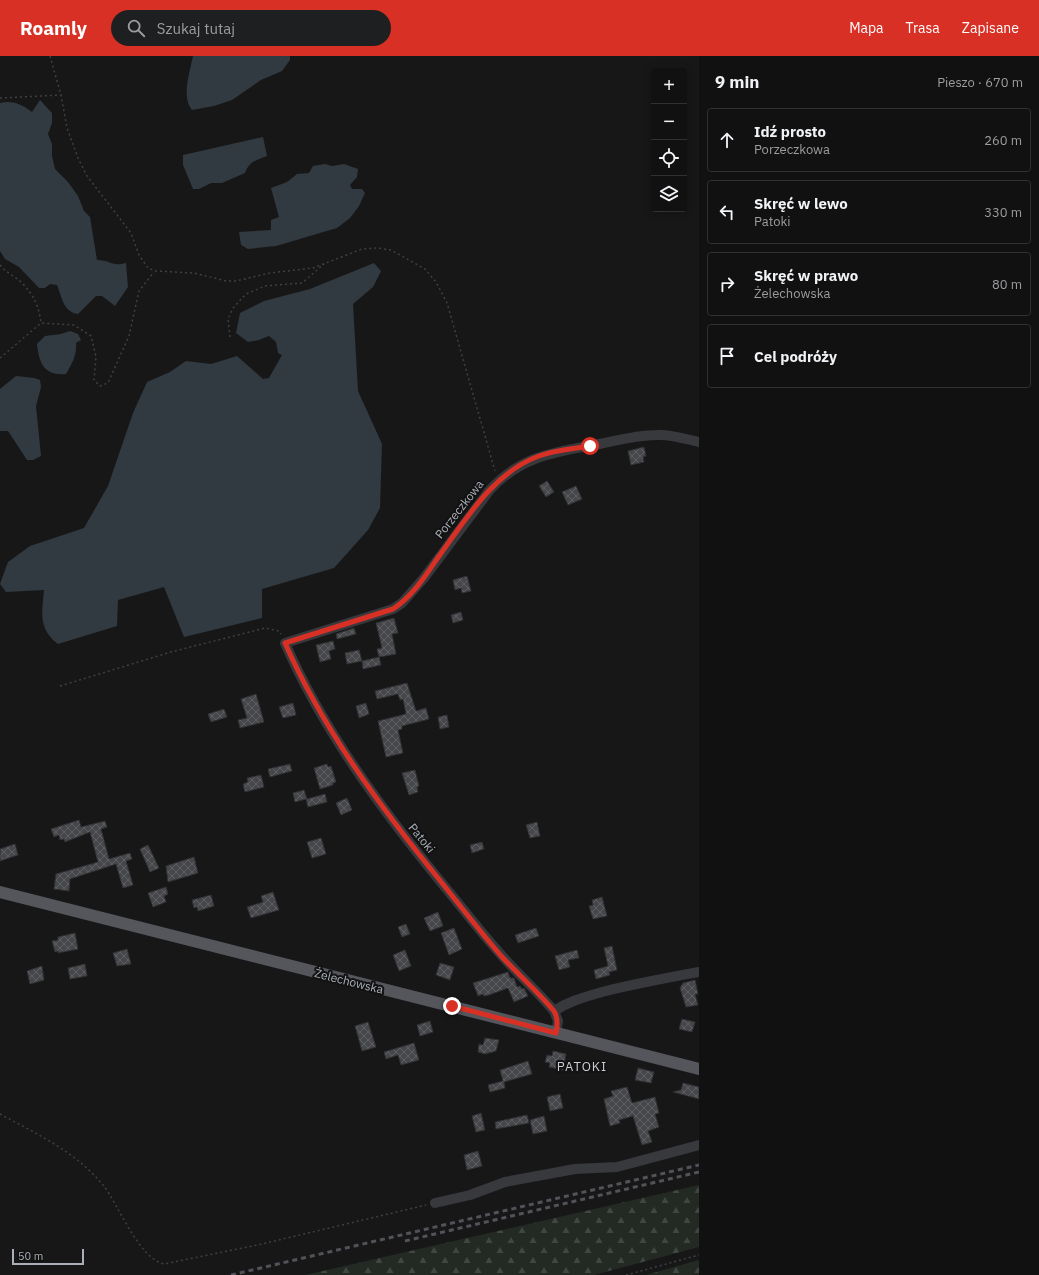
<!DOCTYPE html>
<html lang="pl">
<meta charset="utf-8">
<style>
:root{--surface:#111112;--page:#1e1f20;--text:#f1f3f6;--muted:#9c9d9f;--line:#303132;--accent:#d93025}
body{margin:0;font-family:"IBM Plex Sans",sans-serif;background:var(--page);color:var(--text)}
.controls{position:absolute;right:12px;top:12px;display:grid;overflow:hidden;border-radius:4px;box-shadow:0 2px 10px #0003}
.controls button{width:36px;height:36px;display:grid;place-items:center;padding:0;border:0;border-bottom:1px solid var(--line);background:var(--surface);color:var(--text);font:20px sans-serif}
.scale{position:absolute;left:12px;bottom:10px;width:72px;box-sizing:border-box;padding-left:4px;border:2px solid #aaafb7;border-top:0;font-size:11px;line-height:14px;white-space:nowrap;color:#aaafb7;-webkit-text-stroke:3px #121213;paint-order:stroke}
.stop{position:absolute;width:12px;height:12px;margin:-9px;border:3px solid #d93025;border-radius:50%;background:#fff}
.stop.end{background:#d93025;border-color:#fff;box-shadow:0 1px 4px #0008}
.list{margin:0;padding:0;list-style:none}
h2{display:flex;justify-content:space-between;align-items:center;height:52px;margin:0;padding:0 16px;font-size:17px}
h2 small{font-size:13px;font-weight:400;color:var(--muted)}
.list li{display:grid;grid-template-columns:26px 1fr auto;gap:12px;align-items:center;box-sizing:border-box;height:64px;margin:0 8px 8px;padding:0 8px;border:1px solid var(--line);border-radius:4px}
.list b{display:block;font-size:15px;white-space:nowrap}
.list p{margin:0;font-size:13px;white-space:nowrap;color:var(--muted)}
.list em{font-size:13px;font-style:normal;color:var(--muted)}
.icon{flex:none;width:22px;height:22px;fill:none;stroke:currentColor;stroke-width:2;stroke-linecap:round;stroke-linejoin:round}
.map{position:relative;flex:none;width:699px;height:1219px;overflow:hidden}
header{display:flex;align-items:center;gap:24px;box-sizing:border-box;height:56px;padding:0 20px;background:var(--accent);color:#fff}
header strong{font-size:19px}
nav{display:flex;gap:22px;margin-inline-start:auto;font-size:14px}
.search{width:280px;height:36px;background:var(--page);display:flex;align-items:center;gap:10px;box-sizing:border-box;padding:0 14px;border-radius:22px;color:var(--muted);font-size:15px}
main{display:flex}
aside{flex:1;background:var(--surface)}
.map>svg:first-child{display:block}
.forest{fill:url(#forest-firs)}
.water{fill:#313a40}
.building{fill:url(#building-cross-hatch);stroke:#313134}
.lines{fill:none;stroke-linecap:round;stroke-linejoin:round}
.path{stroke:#3e4044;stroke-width:1.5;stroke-dasharray:2 3;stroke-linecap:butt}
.minor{stroke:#38393d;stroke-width:10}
.major{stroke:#54565c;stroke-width:12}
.rail{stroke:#515358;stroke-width:3;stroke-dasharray:5 4;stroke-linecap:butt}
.route{stroke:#d93025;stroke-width:5}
.labels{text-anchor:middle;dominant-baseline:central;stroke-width:4;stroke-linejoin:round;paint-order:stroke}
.street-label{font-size:12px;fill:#aaafb7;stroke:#121213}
.neighbourhood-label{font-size:13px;letter-spacing:1px;fill:#cbcdd3;stroke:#121213}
</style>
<header>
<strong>Roamly</strong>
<div class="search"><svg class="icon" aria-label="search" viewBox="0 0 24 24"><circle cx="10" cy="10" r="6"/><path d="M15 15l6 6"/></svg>Szukaj tutaj</div>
<nav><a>Mapa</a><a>Trasa</a><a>Zapisane</a></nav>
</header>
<main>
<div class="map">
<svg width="699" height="1219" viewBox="0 0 699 1219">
<defs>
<pattern id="forest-firs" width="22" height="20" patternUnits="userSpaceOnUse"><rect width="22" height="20" fill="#232a24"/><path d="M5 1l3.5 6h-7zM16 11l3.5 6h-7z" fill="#404642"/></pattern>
<pattern id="building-cross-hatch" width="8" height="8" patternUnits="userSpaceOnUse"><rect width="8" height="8" fill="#46474b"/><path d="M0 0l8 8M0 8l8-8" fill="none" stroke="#5e5f63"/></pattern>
</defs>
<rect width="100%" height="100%" fill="#171718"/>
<!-- forest -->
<path class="forest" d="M699 1129V1191L594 1219H305Z
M699 1204V1219H646Z"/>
<!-- water -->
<path class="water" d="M193 0H290V4L282 15 261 24 232 44 214 50 192 54C181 41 190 15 193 0Z
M40 44 52 57V67L48 78 52 88V100L55 113 68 126 78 140 84 155 90 161 97 204C111 204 111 211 126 207L128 231 115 250 102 240H96L78 258C63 256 62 241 57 229L50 228 45 232H39L19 211 5 203 0 195V47C13 44 21 48 32 56Z
M263 81 267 100C256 104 249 106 245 117L222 127H211L199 133H193L183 109V99Z
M325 108 332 110 344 108 358 113 357 121 350 129 352 133H362L365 137 359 150 350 162 337 172 276 190 248 193 241 189 239 176 271 174V164L279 161 271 132 287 126 297 118 309 117 313 110Z
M374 207 381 215 373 231 353 248 358 335 382 388 380 452 368 474 334 512 262 533V562L184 581 164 531 118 544 117 570 58 588C38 573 42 557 44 534L6 536 0 528 8 506 30 490 84 472 108 430 133 357 147 326 170 316 186 305 211 308 237 300 263 323 269 322 282 299 278 297 276 286 269 280 259 284 248 286 236 277 240 257 264 245 310 233Z
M70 275 78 278 81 284 76 287C77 299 72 308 66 318 44 320 39 307 37 288L45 280 61 278Z
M16 320 34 322 40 324 41 331 36 350 41 400 33 404H27L8 375H0V333Z"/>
<!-- building -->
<path class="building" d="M644 391 646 400 643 401 644 406 631 409 628 395Z
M547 425 554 436 546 441 539 430Z
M576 430 582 443 568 449 562 436Z
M467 520 471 535 462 537 461 532 455 534 453 524Z
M461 556 463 564 453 567 451 559Z
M394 562 398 577 392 578 396 598 379 601 377 593 382 592 376 567Z
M354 572 356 578 337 583 336 578Z
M333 585 335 593 329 595 331 603 320 606 316 589Z
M359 594 362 605 347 608 345 597Z
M379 601 381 609 363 613 362 605Z
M407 627 416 655 426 652 429 663 402 670V673L398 674 403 697 386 701 378 665 406 658 403 643 400 644 398 638 377 643 375 635Z
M256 638 264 666 240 672 238 664 247 662 241 643Z
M293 647 296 659 283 662 279 651Z
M366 647 369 658 359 662 356 650Z
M224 653 227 661 211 666 208 658Z
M447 659 449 671 440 673 438 661Z
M290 708 292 715 270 721 268 713Z
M327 708 328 711 331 710 336 726 333 727V729L320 733 314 712Z
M415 714 419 730 417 731 418 736 409 739 402 717Z
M261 719 264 731 245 736 243 728 248 726 247 722Z
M304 734 307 743 325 738 327 746 308 751 306 743 295 746 293 737Z
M347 742 352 754 341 759 336 747Z
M79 764 81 771 105 765 107 771 101 773 109 803 130 797 132 803 126 805 133 829 123 832 116 808 70 823 69 835 54 833 56 818 98 806 90 776 65 786 64 783 60 784 59 779 54 781 51 773Z
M537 766 540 780 530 782 526 769Z
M321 782 326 798 312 802 307 786Z
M482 786 484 793 472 797 470 789Z
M15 788 18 799 0 805V793Z
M148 789 159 812 150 816 140 793Z
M194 801 198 817 168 826 166 810Z
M166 831 168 838 164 840 166 846 153 851 148 837Z
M273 836 279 854 251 862 247 851 263 846 261 840Z
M211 839 214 850 198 855 197 851 194 852 192 844Z
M602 841 607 860 593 863 589 850 593 849 592 844Z
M438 856 443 870 430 875 424 862Z
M406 868 410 878 402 881 398 871Z
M454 872 462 893 449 899 441 877Z
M536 872 539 880 518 887 515 879Z
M75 877 78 893 58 897V895L55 896 52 885 58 884V881Z
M612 890 617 914 609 916 610 919 596 923 594 914 608 910 604 892Z
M127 893 131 908 117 910 113 897Z
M405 894 411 910 399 915 393 899Z
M577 894 579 902 568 904 570 911 559 914 555 900Z
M440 907 454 911 450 924 436 919Z
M85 908 87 920 70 923 68 912Z
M42 910 44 924 30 928 27 915Z
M508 916 510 922H514L517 931 520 930 522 933 524 932 528 940 514 946 508 932 489 939 484 940 483 938 478 940 473 927Z
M695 924 698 938H695L698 949 686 951 680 932 683 927Z
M682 963 695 966 692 976 679 973Z
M430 965 433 976 420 980 417 969Z
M368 966 376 991 362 995 355 970Z
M485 982 499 984 496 995 485 998 478 996 479 988 483 989Z
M414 987 419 1004 401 1009 398 999 386 1003 384 996Z
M553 995 566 998 563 1014 549 1011 550 1007 545 1006 547 999 552 1000Z
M528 1005 532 1018 504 1026 505 1032 490 1036 488 1029 503 1025 500 1014Z
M638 1012 654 1016 651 1027 635 1024Z
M683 1027 699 1031V1043L673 1036 681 1034Z
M627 1031 632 1047 655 1041 659 1057 655 1058 659 1071 648 1075 652 1086 642 1089 633 1060 619 1064 620 1067 610 1070 604 1043 613 1040 611 1035Z
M560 1038 563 1052 550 1055 547 1041Z
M481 1057 485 1074 476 1076 472 1060Z
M527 1059 529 1067 496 1073 495 1066Z
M544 1060 547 1075 533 1078 530 1064Z
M478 1095 482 1110 467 1114 464 1099Z"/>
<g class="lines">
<!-- path -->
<path class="path" d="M50 0 61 39 67 72 78 102 87 120 131 177 139 199 148 212 155 215 194 217 226 225H236L270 217 313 212 362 193 378 192 391 194 425 213 436 226 447 247 495 415
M0 42 61 39
M0 209C6 217 15 220 22 227 34 239 39 251 41 267L74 269 91 280 96 301 94 324 100 330 108 327 129 280 139 235 154 216
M230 281 228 263 233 252 246 238 265 230 302 227 324 208
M0 302 41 267
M60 630 171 596 265 572 279 575 281 578
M0 1058C37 1078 76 1096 103 1129 119 1149 138 1202 164 1208L262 1188 426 1149
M626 1219 699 1199"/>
<!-- minor -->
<path class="minor" d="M554 955C569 945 585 941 602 936 634 928 666 922 699 916
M556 977 558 965 554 955C538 936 520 920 504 902 481 877 461 850 440 825 380 751 323 674 285 587L393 553 402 547 424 522 489 435C520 400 555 396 599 388 618 384 638 379 657 379 671 378 685 383 699 386
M435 1147 470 1139 505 1126 575 1113 617 1111 699 1089"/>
<!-- major -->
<path class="major" d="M0 836 699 1013"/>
<!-- rail -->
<path class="rail" d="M405 1185 699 1116
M231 1219 699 1109"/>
</g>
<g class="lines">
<!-- route -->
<path class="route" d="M452 950 556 977C558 968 558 962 554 955 538 936 520 920 503 902 482 878 462 852 442 827 381 752 324 675 285 587L393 553C413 540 426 519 439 500 466 463 494 416 539 400 555 394 573 393 590 390"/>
</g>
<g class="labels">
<!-- street labels -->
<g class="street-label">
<text transform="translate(459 453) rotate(-52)">Porzeczkowa</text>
<text transform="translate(422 782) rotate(51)">Patoki</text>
<text transform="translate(349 925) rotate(14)">Żelechowska</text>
</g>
<!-- neighbourhood labels -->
<g class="neighbourhood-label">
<text x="582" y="1010">PATOKI</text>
</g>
</g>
</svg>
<div class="controls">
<button>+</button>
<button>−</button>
<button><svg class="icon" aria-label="locate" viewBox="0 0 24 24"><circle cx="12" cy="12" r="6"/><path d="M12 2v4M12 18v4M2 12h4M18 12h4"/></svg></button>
<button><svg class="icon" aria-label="layers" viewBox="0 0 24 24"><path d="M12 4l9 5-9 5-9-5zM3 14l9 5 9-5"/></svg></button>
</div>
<div class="scale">50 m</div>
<div class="stop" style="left:590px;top:390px"></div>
<div class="stop end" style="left:452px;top:950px"></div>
</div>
<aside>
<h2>9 min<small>Pieszo · 670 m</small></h2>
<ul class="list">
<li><svg class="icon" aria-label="ahead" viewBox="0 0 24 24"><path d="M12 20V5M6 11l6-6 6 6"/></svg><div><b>Idź prosto</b><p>Porzeczkowa</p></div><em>260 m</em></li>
<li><svg class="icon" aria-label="left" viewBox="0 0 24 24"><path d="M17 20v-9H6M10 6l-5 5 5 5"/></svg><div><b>Skręć w lewo</b><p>Patoki</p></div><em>330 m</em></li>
<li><svg class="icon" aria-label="right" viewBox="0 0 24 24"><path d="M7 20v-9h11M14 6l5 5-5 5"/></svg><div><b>Skręć w prawo</b><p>Żelechowska</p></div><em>80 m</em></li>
<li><svg class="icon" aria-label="arrive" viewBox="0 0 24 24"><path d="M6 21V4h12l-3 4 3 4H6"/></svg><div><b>Cel podróży</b></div></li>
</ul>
</aside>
</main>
